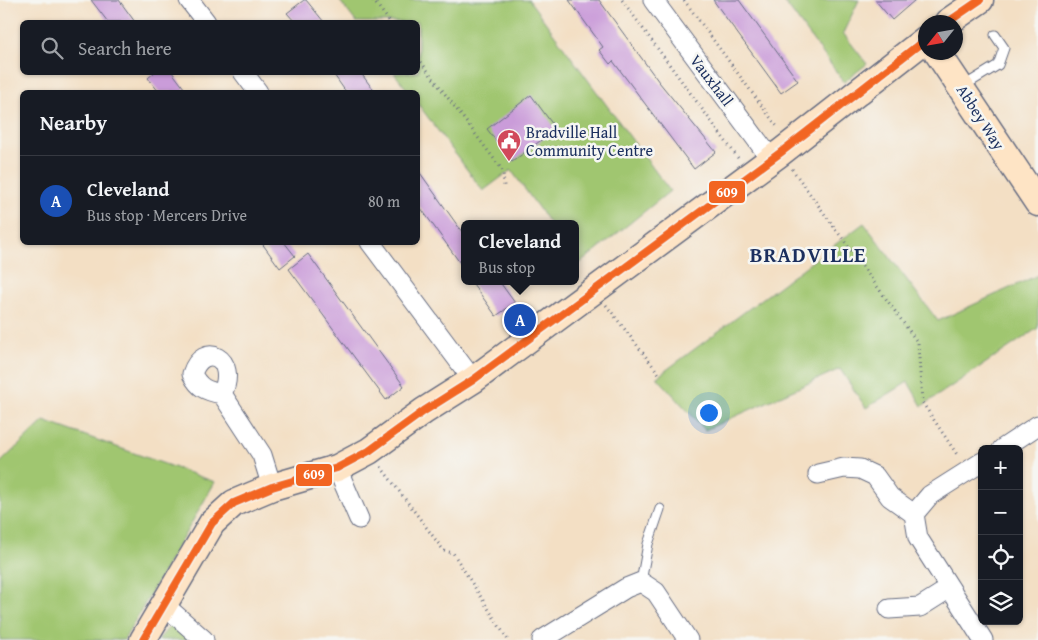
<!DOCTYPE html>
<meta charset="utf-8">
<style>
:root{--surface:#171b24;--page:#242831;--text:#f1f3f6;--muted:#9ea1a6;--line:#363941;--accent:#ea580c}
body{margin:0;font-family:"Gentium Book Plus",serif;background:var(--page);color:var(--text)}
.controls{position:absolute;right:15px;bottom:15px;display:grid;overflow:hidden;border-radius:8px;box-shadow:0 1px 4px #0004}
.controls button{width:45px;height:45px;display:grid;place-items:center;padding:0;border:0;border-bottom:1px solid var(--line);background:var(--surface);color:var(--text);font:25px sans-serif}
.compass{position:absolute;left:918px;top:15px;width:45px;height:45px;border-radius:50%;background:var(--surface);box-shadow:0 1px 4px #0004;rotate:239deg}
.you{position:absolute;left:708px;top:412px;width:18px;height:18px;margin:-12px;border:4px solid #fff;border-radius:50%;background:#1a73e8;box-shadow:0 0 0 8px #1a73e833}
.badge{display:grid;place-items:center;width:32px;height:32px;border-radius:50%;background:var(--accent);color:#fff;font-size:16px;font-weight:700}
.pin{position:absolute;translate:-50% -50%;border:2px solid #fff;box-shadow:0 1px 5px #0006}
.popup{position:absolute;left:461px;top:220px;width:118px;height:65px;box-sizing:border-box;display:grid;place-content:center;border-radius:8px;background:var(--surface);filter:drop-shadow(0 1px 4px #0005);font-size:16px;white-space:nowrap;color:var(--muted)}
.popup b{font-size:19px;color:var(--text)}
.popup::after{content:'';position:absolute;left:50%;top:100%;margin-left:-10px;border:10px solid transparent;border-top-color:var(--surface)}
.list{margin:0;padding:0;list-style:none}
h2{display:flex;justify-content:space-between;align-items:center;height:65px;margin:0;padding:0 20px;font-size:21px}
h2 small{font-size:16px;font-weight:400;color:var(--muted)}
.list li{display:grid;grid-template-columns:32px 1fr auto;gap:15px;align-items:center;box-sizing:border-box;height:90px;padding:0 20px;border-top:1px solid var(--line)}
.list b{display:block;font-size:19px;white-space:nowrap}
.list p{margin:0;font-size:16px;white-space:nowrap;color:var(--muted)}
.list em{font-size:16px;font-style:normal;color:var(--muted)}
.icon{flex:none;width:28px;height:28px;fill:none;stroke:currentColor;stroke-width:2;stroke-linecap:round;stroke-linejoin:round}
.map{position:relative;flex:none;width:1038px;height:640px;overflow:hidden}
.search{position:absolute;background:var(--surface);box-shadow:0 1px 4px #0004;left:20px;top:20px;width:400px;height:55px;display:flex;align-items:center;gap:12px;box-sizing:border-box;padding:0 18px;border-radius:8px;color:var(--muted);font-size:19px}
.panel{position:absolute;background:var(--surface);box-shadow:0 1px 4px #0004;left:20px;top:90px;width:400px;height:155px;border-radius:8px}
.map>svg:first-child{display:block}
.park{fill:#a0c670;stroke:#5e7a67}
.building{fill:#ca9cd9}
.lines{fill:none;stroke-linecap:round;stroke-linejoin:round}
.lane-casing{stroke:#676d82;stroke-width:11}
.street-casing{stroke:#676d82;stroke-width:21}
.secondary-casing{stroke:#676d82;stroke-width:29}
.path{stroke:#676d82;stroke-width:3;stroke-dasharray:1 4;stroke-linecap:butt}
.lane{stroke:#fff;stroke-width:9}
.street{stroke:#fff;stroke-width:19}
.secondary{stroke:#fee4c5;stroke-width:26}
.bus-1-casing{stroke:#f6f6f2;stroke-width:11}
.bus-1{stroke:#f26522;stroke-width:8}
.labels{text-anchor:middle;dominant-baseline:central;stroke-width:5;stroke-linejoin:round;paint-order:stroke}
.street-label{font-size:16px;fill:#1b2f5e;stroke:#f6f6f2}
.poi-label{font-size:16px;fill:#1b2f5e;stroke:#f6f6f2;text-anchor:start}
.district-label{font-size:21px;font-weight:bold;letter-spacing:1px;fill:#1b2f5e;stroke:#f6f6f2}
.line-badge{stroke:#f6f6f2;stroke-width:2}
.badge-label{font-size:14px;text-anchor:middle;font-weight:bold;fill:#fff}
</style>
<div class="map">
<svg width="1038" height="640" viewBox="0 0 1038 640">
<rect width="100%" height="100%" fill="#f6f6f2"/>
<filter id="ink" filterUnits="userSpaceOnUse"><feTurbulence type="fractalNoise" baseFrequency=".02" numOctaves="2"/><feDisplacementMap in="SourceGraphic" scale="10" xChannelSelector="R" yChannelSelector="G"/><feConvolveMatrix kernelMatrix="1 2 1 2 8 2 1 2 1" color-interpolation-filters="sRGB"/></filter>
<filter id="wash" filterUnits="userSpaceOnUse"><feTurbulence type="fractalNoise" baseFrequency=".0096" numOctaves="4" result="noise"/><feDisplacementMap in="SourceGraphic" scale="20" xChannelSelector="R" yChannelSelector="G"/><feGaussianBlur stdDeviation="1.12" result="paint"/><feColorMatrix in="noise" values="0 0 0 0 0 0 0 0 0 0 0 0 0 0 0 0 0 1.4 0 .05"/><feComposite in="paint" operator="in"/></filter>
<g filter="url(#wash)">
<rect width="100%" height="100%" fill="#f3dfc4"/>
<!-- park -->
<path class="park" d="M339 0H529L670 191 579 264 575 258V224H550L511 170 483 191 418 104V92H409L394 73 418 72V22H356Z
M783 0H859L843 33 867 64 844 82Z
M864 223 938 321 1038 275V328L922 406 908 382 866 408 840 369 705 430 657 377Z
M44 421 215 482 124 640H0V463Z
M174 621 188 640H158Z"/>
<g id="blocks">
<!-- building -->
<path class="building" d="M91 0H119L135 22H108Z
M304 0H306L324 22H295L287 13Z
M569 0H599L659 82 716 152 694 169 613 61 610 64 599 50 603 47Z
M713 0H739L798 81 781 93Z
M875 0H915L892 20Z
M155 72H172L187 92H159L148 78Z
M332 72H360L375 92H346Z
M531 95 556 129 512 162 487 129Z
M418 170 465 236V270L418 204Z
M261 242H284L295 256 280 268Z
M308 254 404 386 386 400 289 269Z
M471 281H499L515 303 496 316Z"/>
</g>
</g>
<g filter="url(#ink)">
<use href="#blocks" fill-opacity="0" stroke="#676d82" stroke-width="1"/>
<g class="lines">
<!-- lane casing -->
<g class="lane-casing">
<path id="lane" d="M962 87 998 65 1004 48 995 35
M641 582 648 544 660 509"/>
</g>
<!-- street casing -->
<g class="street-casing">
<path id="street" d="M189 0 206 22
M653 0 771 159
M243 72 258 92
M370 242 473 380
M222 394C239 358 203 340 192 374 199 388 206 391 222 394L262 455 272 487
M1002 449 1038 425
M982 462 930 495 914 514 918 538 983 640
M337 468 359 519
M818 474 844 468 860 469 875 476 890 497 914 514
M163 604 204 640
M889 609 920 607 950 588
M542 640 626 588 641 582 656 592 688 640"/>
</g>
<!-- secondary casing -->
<g class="secondary-casing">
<path id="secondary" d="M948 22 980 0
M937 52 1038 203
M143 640 212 523 234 503 272 487 337 468 369 451 424 411 473 380 780 153 926 39"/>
</g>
<!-- path -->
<path class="path" d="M373 0 390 22
M622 0 738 158
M684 0 778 128
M418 58 503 171 504 186
M792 169 918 343 922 402 958 456
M606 305 660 375
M381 467 444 551 453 553 508 640"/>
<!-- lane -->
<use href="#lane" class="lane"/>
<!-- street -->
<use href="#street" class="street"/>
<!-- secondary -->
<use href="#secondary" class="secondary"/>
<!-- bus-1 casing -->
<g class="bus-1-casing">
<path id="bus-1" d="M948 22 980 0
M143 640 212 523 234 503 272 487 337 468 369 451 424 411 473 380 780 153 926 39"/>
</g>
<!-- bus-1 -->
<use href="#bus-1" class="bus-1"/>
</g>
</g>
<!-- icons -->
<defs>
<g id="civic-pin" transform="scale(1.25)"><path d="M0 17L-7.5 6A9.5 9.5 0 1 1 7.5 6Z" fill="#d1495b" stroke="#f6f6f2"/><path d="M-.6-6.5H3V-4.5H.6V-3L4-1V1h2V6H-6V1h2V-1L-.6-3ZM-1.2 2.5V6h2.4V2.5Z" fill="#fff"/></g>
</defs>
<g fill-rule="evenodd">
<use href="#civic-pin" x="509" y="141"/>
</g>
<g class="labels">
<!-- street labels -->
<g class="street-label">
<text transform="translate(712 80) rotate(53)">Vauxhall</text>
<text transform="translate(981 117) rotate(57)">Abbey Way</text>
</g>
<!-- poi labels -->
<g class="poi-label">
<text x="526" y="132">Bradville Hall<tspan x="526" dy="18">Community Centre</tspan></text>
</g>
<!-- district labels -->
<g class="district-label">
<text x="808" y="254">BRADVILLE</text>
</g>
</g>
<g class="line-badge">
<rect x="708" y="180" width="38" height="24" rx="5" fill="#f26522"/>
<rect x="295" y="463" width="38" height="24" rx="5" fill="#f26522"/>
</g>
<g class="badge-label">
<text x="727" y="197">609</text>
<text x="314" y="479">609</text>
</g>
</svg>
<div class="controls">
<button>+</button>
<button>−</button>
<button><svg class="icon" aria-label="locate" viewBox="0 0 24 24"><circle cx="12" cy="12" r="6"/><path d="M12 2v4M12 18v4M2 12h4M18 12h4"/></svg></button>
<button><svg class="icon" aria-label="layers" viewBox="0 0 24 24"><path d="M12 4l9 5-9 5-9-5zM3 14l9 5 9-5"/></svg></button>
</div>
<svg class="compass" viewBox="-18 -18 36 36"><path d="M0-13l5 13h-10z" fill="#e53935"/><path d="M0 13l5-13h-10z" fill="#9ea1a6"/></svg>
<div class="you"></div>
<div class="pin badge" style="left:520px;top:320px;background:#1a4fb4">A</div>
<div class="popup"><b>Cleveland</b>Bus stop</div>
<div class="search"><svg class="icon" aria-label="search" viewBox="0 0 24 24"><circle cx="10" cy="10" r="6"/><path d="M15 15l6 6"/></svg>Search here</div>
<section class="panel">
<h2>Nearby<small></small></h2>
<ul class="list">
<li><span class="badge" style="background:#1a4fb4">A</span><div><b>Cleveland</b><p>Bus stop · Mercers Drive</p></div><em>80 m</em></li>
</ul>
</section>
</div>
